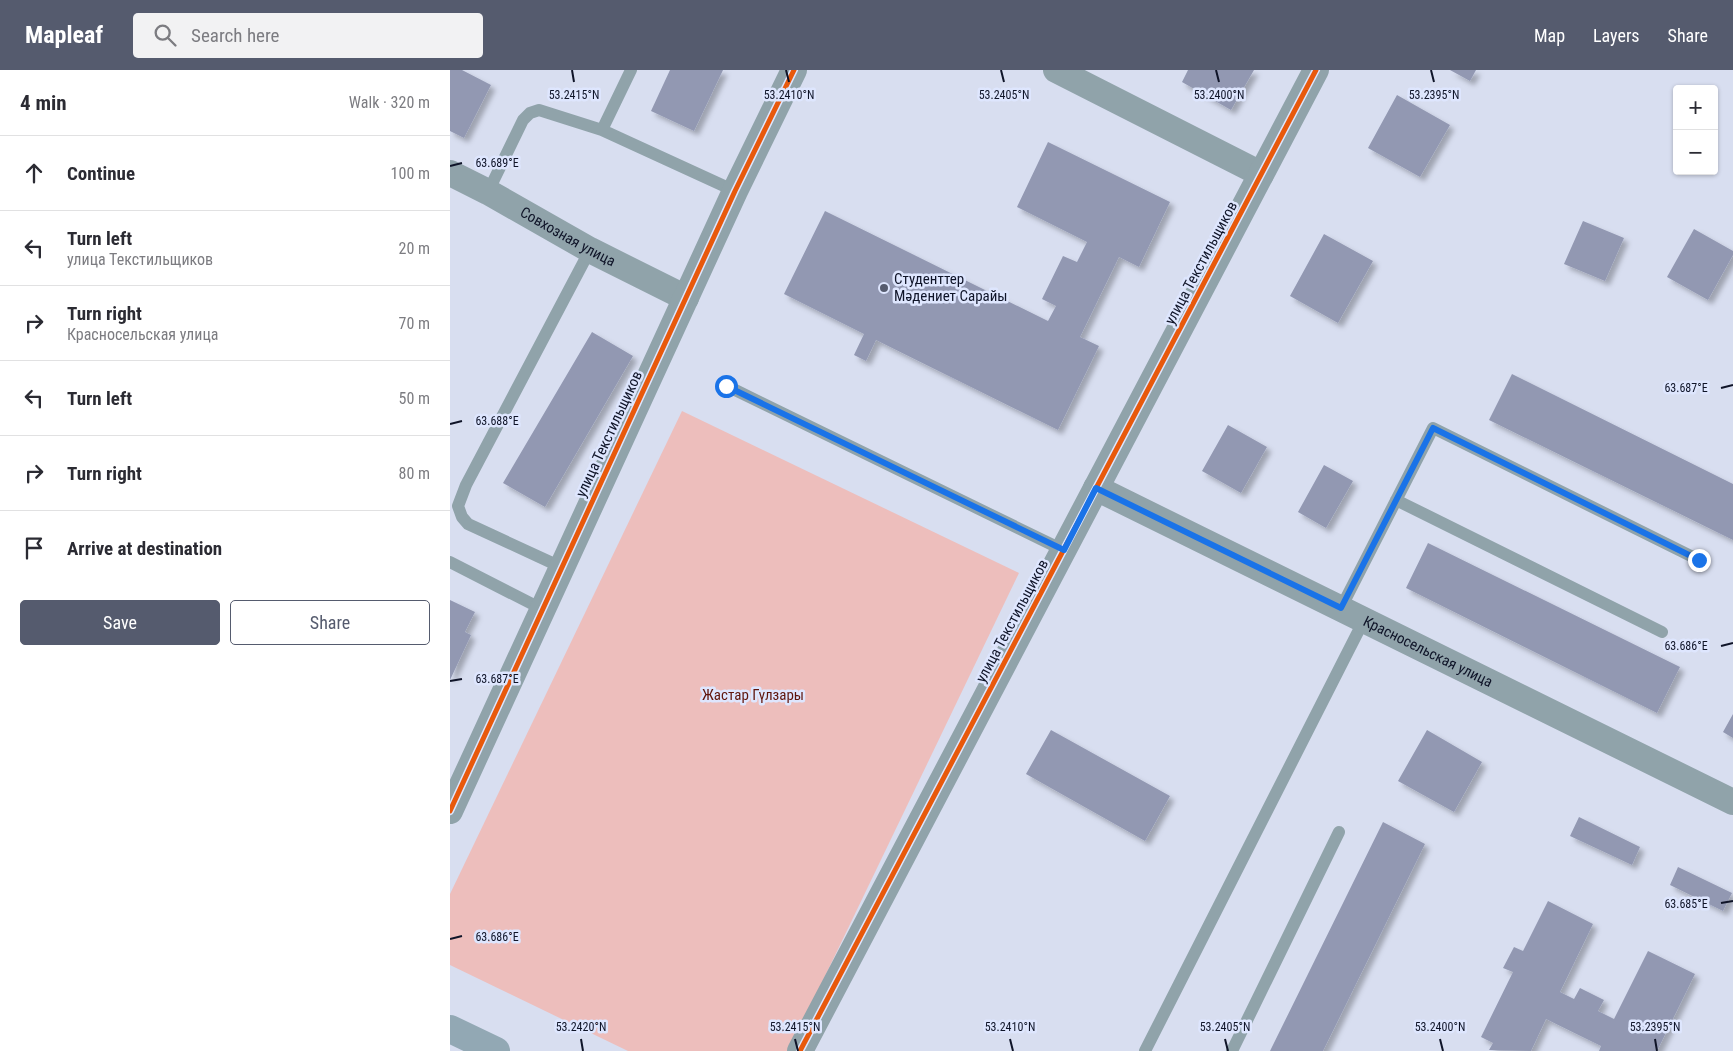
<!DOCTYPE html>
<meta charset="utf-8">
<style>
:root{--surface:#fff;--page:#f2f2f3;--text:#2b2b33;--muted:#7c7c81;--line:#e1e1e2;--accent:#555b6e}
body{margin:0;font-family:"Roboto Condensed",sans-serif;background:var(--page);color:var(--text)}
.controls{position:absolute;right:15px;top:15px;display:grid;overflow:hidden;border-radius:5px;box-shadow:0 1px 4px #0004}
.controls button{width:45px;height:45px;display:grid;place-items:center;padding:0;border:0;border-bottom:1px solid var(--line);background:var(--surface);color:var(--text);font:25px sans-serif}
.stop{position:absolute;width:15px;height:15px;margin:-11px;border:4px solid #1a73e8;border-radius:50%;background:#fff}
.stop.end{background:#1a73e8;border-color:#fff;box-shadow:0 1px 5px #0008}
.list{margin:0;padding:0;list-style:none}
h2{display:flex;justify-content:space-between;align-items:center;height:65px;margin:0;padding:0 20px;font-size:21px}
h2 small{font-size:16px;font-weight:400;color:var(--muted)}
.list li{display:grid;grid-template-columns:32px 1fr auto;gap:15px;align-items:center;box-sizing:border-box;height:75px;padding:0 20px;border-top:1px solid var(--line)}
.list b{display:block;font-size:19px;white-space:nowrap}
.list p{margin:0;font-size:16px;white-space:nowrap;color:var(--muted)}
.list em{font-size:16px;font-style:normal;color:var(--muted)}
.actions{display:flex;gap:10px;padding:15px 20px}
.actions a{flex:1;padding:11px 0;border:1px solid var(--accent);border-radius:5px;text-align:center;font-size:18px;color:var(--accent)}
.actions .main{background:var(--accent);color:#fff}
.icon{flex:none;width:28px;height:28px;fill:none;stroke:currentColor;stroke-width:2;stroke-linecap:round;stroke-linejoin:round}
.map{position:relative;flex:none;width:1283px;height:981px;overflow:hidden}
header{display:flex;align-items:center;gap:30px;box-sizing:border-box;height:70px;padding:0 25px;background:var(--accent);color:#fff}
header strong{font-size:24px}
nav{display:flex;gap:28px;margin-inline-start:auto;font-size:18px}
.search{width:350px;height:45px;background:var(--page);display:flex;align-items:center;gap:12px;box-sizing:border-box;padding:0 18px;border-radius:5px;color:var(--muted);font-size:19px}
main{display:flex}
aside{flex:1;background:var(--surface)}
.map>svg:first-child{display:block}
.green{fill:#edbebc}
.building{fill:#9298b2;filter:url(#shadow)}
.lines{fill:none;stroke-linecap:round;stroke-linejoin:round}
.lane{stroke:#90a3aa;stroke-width:12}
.street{stroke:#90a3aa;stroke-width:26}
.secondary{stroke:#92a8b4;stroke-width:28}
.cycleway-casing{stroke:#dee6fe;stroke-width:8}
.cycleway{stroke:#e8590c;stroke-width:5}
.route{stroke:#1a73e8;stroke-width:6}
.ticks{fill:none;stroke:#0f1428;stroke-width:2}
.poi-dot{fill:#555b6e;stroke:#dee6fe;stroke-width:2}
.labels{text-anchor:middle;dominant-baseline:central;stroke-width:5;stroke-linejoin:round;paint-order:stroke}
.street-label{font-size:15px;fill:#0f1428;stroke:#dee6fe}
.poi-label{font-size:15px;fill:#0f1428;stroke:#dee6fe;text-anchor:start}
.park-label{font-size:15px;fill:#60150b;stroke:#dee6fe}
.ticks-label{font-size:12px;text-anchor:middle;fill:#0f1428;stroke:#dee6fe;stroke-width:5;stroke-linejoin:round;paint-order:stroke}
</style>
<header>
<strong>Mapleaf</strong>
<div class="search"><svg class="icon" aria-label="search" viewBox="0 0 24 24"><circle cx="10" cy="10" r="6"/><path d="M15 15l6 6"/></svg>Search here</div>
<nav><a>Map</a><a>Layers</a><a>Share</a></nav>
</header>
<main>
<aside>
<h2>4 min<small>Walk · 320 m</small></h2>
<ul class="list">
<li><svg class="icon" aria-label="ahead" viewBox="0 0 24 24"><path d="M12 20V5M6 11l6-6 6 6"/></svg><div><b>Continue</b></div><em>100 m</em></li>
<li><svg class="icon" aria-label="left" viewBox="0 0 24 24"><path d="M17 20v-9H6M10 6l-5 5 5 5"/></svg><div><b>Turn left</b><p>улица Текстильщиков</p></div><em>20 m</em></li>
<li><svg class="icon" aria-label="right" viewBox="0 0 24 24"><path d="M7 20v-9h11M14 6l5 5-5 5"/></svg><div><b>Turn right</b><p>Красносельская улица</p></div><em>70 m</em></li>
<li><svg class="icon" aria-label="left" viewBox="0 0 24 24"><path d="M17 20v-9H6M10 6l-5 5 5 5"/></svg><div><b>Turn left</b></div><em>50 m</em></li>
<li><svg class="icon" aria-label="right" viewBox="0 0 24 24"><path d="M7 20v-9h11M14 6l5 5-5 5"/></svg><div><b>Turn right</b></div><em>80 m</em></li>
<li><svg class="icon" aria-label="arrive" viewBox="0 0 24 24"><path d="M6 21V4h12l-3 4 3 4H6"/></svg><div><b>Arrive at destination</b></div></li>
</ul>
<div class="actions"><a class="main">Save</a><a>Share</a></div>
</aside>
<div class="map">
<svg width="1283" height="981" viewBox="0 0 1283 981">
<defs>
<filter id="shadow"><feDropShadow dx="4.5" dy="4.5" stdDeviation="2.5" flood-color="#0004"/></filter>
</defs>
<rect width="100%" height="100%" fill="#d8def0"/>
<!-- green -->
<path class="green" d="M232 341 569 503 339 981H178L0 895V824Z"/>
<!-- building -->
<path class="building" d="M0 0H12L41 15 14 68 0 61Z
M220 0H273L244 61 201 41Z
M738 0H804L781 40 732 12Z
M1000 0H1026L1020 11Z
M947 25 1000 55 970 107 918 78Z
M598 72 720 132 689 197 669 187 630 267 649 276 608 360 426 270 416 291 404 285 414 264 334 224 375 141 598 251 606 236 592 229 613 186 627 192 637 172 567 137Z
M1133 151 1174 168 1155 211 1114 194Z
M1244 159 1283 181V185L1258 230 1217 207Z
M874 164 923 191 888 253 840 226Z
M142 262 183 286 95 437 53 413Z
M1062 304 1283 414V470L1039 350Z
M778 355 817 377 791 423 752 401Z
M874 395 903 411 876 458 848 442Z
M978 473 1230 597 1207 643 956 518Z
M0 530 25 542 15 562 21 565 0 610Z
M1283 644V668L1273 662Z
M601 660 720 726 695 771 576 704Z
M977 660 1032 692 1004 742 948 711Z
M1129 747 1190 777 1182 795 1120 766Z
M933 752 975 774 873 981H820Z
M1228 797 1282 823 1273 841 1220 815Z
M1098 831 1143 854 1110 922 1124 929 1130 918 1154 930 1148 941 1164 949 1198 881 1245 904 1207 981H1149L1151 976 1096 949 1081 981 1039 980 1043 973 1031 967 1063 902 1053 898 1064 877 1073 881Z"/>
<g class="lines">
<!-- lane -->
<path class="lane" d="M181 0 152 60 285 121
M38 122 73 50 80 43 89 40 152 60
M277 316 613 480
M946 430 1212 562
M0 492 92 539
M111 497 18 454 12 447 8 436 16 415 140 180
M891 538 983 358 1249 490
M695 981 914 550
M782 981 889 762"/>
<!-- street -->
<g class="street">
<path d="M606 0 811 104"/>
<path id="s1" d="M0 103 38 122 140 180 236 228"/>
<path id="s2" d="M646 418 1283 732"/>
<path d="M0 741 285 121 344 0"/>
<path d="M350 981 866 0"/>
</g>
<!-- secondary -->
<path class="secondary" d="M0 959 46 981"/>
<!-- cycleway casing -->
<g class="cycleway-casing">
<path id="cycleway" d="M0 741 285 121 344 0
M350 981 866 0"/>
</g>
<!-- cycleway -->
<use href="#cycleway" class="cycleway"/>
</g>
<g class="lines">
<!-- route -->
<path class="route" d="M276 316 614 480 646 418 891 538 983 358 1249 490"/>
</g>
<!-- ticks -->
<path class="ticks" d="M122 0 124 12M336 0 339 12M551 0 554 12M766 0 769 12M981 0 984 12M0 96 12 93M1271 318 1283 315M0 354 12 351M1271 576 1283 573M0 611 12 609M1271 833 1283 831M0 869 12 866M131 969 133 981M345 969 348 981M560 969 563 981M775 969 778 981M990 969 993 981M1205 969 1207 981"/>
<!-- markers -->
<circle class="poi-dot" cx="434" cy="218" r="5"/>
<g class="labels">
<!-- street labels -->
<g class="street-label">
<text stroke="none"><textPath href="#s1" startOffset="134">Совхозная улица</textPath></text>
<text transform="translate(751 193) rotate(-62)">улица Текстильщиков</text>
<text transform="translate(159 364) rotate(-65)">улица Текстильщиков</text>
<text transform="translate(562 551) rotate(-62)">улица Текстильщиков</text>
<text stroke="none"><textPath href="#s2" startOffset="370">Красносельская улица</textPath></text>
</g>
<!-- poi labels -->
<g class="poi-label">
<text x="444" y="209">Студенттер<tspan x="444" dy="17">Мәдениет Сарайы</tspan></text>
</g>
<!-- park labels -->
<g class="park-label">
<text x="303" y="625">Жастар Гүлзары</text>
</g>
</g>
<g class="ticks-label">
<text x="124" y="29">53.2415°N</text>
<text x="339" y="29">53.2410°N</text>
<text x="554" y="29">53.2405°N</text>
<text x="769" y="29">53.2400°N</text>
<text x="984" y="29">53.2395°N</text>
<text x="47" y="97">63.689°E</text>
<text x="1236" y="322">63.687°E</text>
<text x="47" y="355">63.688°E</text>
<text x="1236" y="580">63.686°E</text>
<text x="47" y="613">63.687°E</text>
<text x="1236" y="838">63.685°E</text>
<text x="47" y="871">63.686°E</text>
<text x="131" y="961">53.2420°N</text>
<text x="345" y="961">53.2415°N</text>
<text x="560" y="961">53.2410°N</text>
<text x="775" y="961">53.2405°N</text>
<text x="990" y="961">53.2400°N</text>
<text x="1205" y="961">53.2395°N</text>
</g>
</svg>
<div class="controls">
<button>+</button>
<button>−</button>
</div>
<div class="stop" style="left:276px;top:316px"></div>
<div class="stop end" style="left:1249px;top:490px"></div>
</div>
</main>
